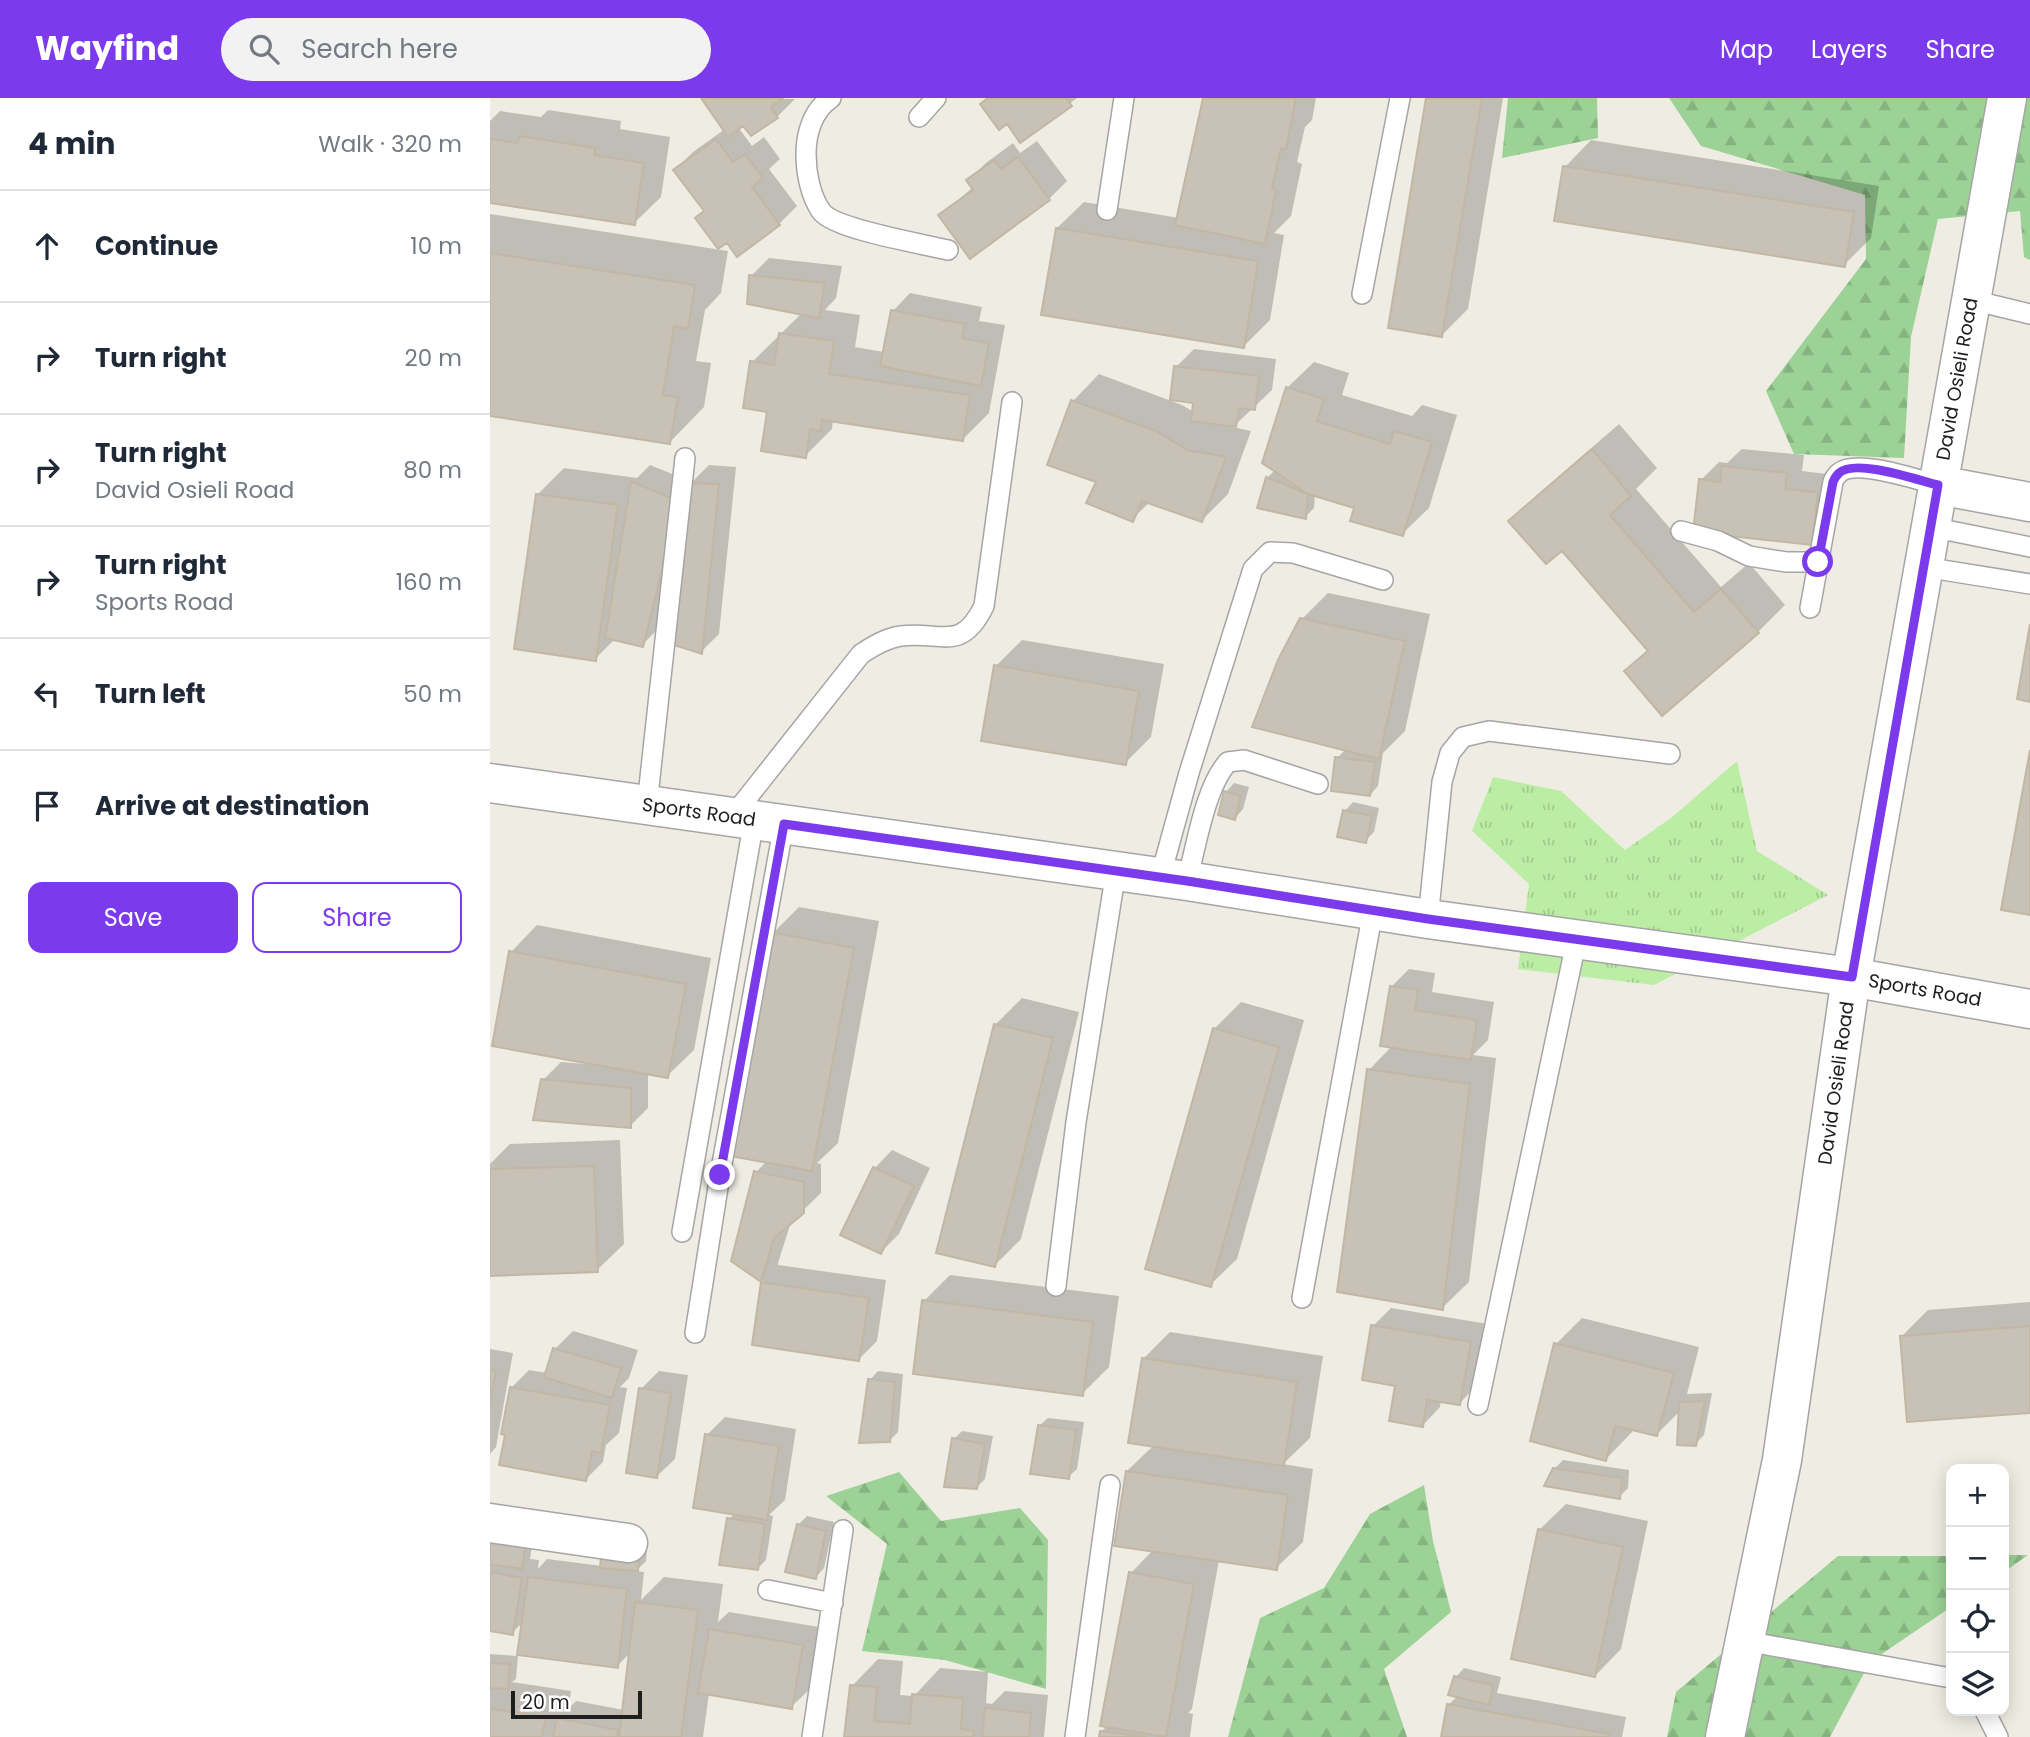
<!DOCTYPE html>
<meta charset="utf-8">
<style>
:root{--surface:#fff;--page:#f2f2f3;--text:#1f2937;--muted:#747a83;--line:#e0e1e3;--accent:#7c3aed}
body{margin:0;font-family:Poppins,sans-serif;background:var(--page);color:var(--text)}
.controls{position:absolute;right:21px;bottom:21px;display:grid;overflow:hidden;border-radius:14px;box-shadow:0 4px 18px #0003}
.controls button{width:63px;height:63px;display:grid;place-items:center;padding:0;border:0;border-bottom:2px solid var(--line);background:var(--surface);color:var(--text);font:35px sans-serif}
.scale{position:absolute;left:21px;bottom:18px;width:131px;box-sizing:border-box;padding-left:7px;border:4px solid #1e1e1e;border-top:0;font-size:19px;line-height:24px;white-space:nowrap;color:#1e1e1e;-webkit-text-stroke:5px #fff;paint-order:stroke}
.stop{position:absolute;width:21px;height:21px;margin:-16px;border:5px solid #7c3aed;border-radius:50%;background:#fff}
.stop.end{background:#7c3aed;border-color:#fff;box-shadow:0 2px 7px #0008}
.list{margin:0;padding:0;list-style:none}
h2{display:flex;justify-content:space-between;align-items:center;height:91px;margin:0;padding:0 28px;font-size:30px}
h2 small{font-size:23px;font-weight:400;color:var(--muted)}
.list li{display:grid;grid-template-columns:46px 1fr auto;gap:21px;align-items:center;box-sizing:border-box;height:112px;padding:0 28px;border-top:2px solid var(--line)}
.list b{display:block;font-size:26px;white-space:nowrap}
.list p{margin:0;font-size:23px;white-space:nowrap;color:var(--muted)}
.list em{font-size:23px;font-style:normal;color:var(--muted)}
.actions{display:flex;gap:14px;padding:21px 28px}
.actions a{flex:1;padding:16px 0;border:2px solid var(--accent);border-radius:14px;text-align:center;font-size:24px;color:var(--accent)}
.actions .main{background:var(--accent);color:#fff}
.icon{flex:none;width:38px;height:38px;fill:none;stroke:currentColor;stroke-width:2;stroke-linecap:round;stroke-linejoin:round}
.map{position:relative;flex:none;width:1540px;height:1639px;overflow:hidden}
header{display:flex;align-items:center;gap:42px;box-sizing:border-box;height:98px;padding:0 35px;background:var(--accent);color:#fff}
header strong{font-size:33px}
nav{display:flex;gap:38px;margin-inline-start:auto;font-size:24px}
.search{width:490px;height:63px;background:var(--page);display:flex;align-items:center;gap:18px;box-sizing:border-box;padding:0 24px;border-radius:38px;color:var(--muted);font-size:26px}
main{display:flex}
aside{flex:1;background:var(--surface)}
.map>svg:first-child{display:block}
.grass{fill:url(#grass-tufts)}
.forest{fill:url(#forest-firs)}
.shadow{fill:#0003}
.building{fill:#c7c1b6;stroke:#c2b7a4;stroke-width:2}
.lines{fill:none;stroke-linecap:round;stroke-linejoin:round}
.service-casing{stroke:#a5a5a5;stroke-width:22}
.minor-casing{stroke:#a5a5a5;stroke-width:41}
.service{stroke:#fff;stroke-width:19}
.minor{stroke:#fff;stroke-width:38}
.route{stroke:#7c3aed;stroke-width:9}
.labels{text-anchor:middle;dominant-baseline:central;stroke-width:5;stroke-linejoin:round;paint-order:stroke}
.street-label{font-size:19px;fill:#1e1e1e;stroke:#fff}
</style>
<header>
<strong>Wayfind</strong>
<div class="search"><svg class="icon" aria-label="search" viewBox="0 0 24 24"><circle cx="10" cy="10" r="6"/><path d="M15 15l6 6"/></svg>Search here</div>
<nav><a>Map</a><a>Layers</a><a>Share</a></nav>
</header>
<main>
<aside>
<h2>4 min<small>Walk · 320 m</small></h2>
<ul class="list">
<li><svg class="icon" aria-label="ahead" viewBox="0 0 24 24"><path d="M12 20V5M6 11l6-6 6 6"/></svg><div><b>Continue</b></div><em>10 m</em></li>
<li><svg class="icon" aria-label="right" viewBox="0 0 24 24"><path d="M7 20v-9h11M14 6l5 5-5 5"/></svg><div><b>Turn right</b></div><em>20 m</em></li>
<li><svg class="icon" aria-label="right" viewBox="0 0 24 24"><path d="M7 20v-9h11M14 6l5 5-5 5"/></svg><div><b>Turn right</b><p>David Osieli Road</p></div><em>80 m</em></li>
<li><svg class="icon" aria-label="right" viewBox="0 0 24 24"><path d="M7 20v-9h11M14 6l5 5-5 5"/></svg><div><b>Turn right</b><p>Sports Road</p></div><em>160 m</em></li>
<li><svg class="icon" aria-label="left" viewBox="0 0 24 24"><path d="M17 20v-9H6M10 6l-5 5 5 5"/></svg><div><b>Turn left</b></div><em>50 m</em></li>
<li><svg class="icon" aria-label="arrive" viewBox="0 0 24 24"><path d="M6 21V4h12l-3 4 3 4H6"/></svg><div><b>Arrive at destination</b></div></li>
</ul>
<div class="actions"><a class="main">Save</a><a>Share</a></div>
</aside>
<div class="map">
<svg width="1540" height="1639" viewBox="0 0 1540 1639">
<defs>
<pattern id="grass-tufts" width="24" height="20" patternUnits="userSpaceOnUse" patternTransform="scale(1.75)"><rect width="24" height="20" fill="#bceda5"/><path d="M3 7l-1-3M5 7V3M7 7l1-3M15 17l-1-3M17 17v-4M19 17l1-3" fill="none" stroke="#a1cb8e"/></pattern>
<pattern id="forest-firs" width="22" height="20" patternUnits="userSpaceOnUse" patternTransform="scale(1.75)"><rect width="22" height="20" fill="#9cd295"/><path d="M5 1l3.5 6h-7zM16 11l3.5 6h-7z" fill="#86b480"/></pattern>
</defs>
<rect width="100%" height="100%" fill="#efede3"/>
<!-- grass -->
<path class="grass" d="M1247 663 1267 753 1338 797 1164 887 1028 871 1039 786 982 733 1003 679 1071 693 1135 752 1181 720Z"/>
<!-- forest -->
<path class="forest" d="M1018 0H1107L1108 40 1012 60Z
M1179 0H1540V162L1534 159 1530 113 1448 121 1421 239 1414 360 1304 356 1276 293 1376 161 1375 97 1211 48Z
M409 1374 451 1423 530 1410 558 1442 556 1591 455 1562 372 1553 397 1446 336 1398Z
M934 1387 943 1443 961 1514 894 1571 917 1639H738L770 1520 834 1490 880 1416Z
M1514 1457H1538L1514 1474Z
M1348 1458H1461V1509L1380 1564 1340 1639H1177L1186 1594Z"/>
<!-- shadow -->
<path class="shadow" d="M213 0 305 1 287 19 254 26 248 29 262 48 274 39 290 61 279 71 307 108 289 126 248 157 185 72 203 54 235 31Z
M498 0H587L530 42Z
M714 0H826L822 22 815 29 807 64 812 66 801 118 784 135 794 137 780 222 754 248 567 130 594 104 689 120Z
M937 0H1013L978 211 952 237Z
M58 12 131 23 130 31 180 39 171 99 144 125 0 104V23L10 13 51 19Z
M1101 42 1389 88 1381 140 1354 167 1075 69Z
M547 43 577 83 559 101 480 158 450 118 483 89 478 82 496 65 523 45 530 55Z
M0 116 238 153 231 195 215 212 206 263 221 265 214 309 180 344 0 316Z
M279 160 352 168 346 200 335 212 370 217 365 249 394 254 403 213 420 195 492 209 489 223 515 227 499 315 472 342 343 322 342 331 315 358 279 312 262 264 312 215 261 178Z
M704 251 786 261 782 292 743 329 761 333 738 396 712 422 660 404 642 421 608 383 560 366 583 303 609 276 692 307 704 314 705 303 686 269Z
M824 264 859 275 852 297 922 318 932 307 967 317 939 410 912 436 866 409 825 396 824 410 815 419 770 409 778 379 785 372 797 290Z
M1129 326 1167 370 1146 391 1231 489 1259 465 1295 507 1268 534 1172 615 1136 573 1158 551 1072 450 1020 423 1047 397Z
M1252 351 1314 357 1312 373 1345 377 1339 427 1321 445 1211 382 1229 364 1237 365Z
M160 367 202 384 219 367 246 369 229 536 211 554 170 529 152 547 125 541 105 561 48 396 74 370 147 380Z
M838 495 940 516 915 633 893 655 888 688 880 697 847 660 856 651 812 521Z
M532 542 674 566 661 639 635 665 506 568Z
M744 685 759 689 753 711 745 720 736 694Z
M863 704 889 710 884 734 875 743 855 713Z
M309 809 389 823 348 1045 327 1065 331 1066V1095L301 1124 288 1165V1167L396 1182 387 1243 369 1261 264 1246 273 1183 243 1162 266 1074 277 1063 283 835Z
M47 827 221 860 204 952 177 978 158 975V1010L140 1028 53 982 71 964 96 966 97 964 21 854Z
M919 871 945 875 942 894 1004 904 998 942 983 957 1006 960 979 1184 952 1210 879 972 902 948 901 889Z
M532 900 589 914 531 1141 505 1167 448 1153 506 926Z
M751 904 814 922 747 1161 720 1187 724 931Z
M130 1042 134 1146 107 1172 0 1176V1066L20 1046Z
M402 1052 440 1070 409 1136 391 1154 385 1070Z
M460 1177 629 1198 619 1269 592 1296 434 1203Z
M1540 1204V1313L1412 1238 1438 1212Z
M901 1210 998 1226 987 1287 970 1305 951 1302 950 1309 933 1327 907 1286 883 1228Z
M1092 1220 1209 1249 1197 1296 1222 1295 1214 1337 1205 1346 1190 1313 1167 1336 1143 1331 1142 1334 1116 1361 1066 1246Z
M83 1233 148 1252 139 1280 130 1289 137 1290 129 1335 116 1347 113 1364 95 1382 17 1336 21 1290 39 1272 57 1275 65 1251Z
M680 1234 833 1258 820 1340 793 1366 823 1371 813 1444 786 1470 729 1462 702 1611 698 1615 703 1616 700 1639H611L612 1633 618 1627 641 1475 663 1452 637 1373 664 1347 653 1261Z
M0 1251 23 1255 6 1349 0 1356Z
M169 1273 198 1277 185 1361 167 1378 151 1291Z
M388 1273 413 1276 408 1334 399 1343 380 1282Z
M235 1319 306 1331 295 1402 279 1417 283 1418 276 1462 267 1471 239 1421 245 1415 217 1337Z
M558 1320 594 1324 587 1371 578 1379 549 1328Z
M472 1333 503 1338 495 1381 487 1389 464 1341Z
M1073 1362 1139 1372 1138 1390 1129 1399 1064 1371Z
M1076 1406 1158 1423 1131 1551 1105 1578 1049 1432Z
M317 1418 344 1424 334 1470 326 1479 308 1427Z
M44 1435 40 1461 49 1462 48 1471 57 1461 112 1468 122 1439 158 1442 156 1463 146 1473 154 1474 151 1502 174 1479 233 1486 228 1524 239 1514 329 1529 319 1592 301 1609 219 1595 213 1639H0V1556L28 1558 26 1581 22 1584 81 1593 78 1611 86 1603 134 1612 141 1554 127 1568 33 1524 22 1535 0 1532V1446Z
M388 1561 413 1563 410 1597 424 1598 450 1570 498 1574 496 1605 502 1606 515 1593 558 1597 554 1639H357L362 1588Z
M974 1570 1011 1579 1007 1595 1136 1619 1132 1639H952L958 1607 968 1598 966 1579Z"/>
<!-- building -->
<path class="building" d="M211 0H293L281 9 288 20 261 38 253 28 238 39Z
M498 0H576L582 8 530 45 517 26 509 32 490 6Z
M713 0H806L796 51 791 50 782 90 786 92 775 146 685 127Z
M936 0H992L952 239 898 230Z
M30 38 105 50 104 57 154 65 145 127 0 105V41L28 45Z
M226 41 243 64 255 56 273 80 262 89 290 127 247 159 237 145 228 151 205 120 214 113 183 72Z
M528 59 560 102 480 161 448 117 483 92 476 82 504 62 511 71Z
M1073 68 1364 114 1355 169 1064 123Z
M566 130 768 163 754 250 551 217Z
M0 155 205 187 198 231 184 228 173 297 188 299 180 346 0 318Z
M259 177 335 185 329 220 257 206Z
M401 212 475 226 472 240 499 245 491 288 390 268Z
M289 235 344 243 339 276 480 297 473 343 332 322 331 333 320 331 316 360 271 353 277 314 253 310 260 263 284 267Z
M684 268 769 278 765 312 749 310 746 329 701 323 703 305 680 302Z
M796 289 834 301 827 323 900 346 904 333 942 344 913 438 860 423 864 410 818 396 772 365Z
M581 302 666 333 697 352 736 359 712 424 652 403 643 424 596 405 606 384 557 367Z
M1102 351 1141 398 1120 417 1204 514 1231 491 1269 535 1172 618 1134 573 1158 553 1072 453 1056 466 1018 423Z
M1232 368 1297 375 1295 391 1328 394 1322 447 1203 434 1209 381 1230 384Z
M776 379 818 396 816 421 767 410Z
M141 383 189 404 153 549 115 540Z
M199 385 229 386 212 556 178 545Z
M46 396 128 407 106 563 24 551Z
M810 520 915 543 889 661 762 629 788 562Z
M1540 526V604L1527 601Z
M504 567 649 593 636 667 491 643Z
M1540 652V817L1511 812Z
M845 659 885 664 880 698 841 693Z
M734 693 751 698 745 722 728 717Z
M853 712 882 718 876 745 847 739Z
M281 834 364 850 322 1073 240 1058Z
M19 853 196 886 178 980 2 948Z
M900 888 928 892 925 912 987 922 981 962 890 948Z
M504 926 563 940 505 1169 446 1155Z
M723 930 789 949 721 1189 655 1171Z
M877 971 980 986 953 1212 847 1194Z
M51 981 141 990V1030L43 1022Z
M104 1068 108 1174 0 1178V1071Z
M383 1069 424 1088 391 1156 350 1137Z
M264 1073 314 1084V1115L284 1140 271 1184 241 1163Z
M271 1184 379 1200 369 1263 262 1247Z
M432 1202 603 1224 593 1298 423 1276Z
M881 1227 981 1244 970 1307 937 1302 933 1329 899 1323 905 1288 872 1282Z
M1540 1228V1315L1417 1324 1410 1238Z
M1064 1245 1184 1275 1167 1338 1125 1328 1116 1363 1040 1343Z
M63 1250 131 1270 122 1300 54 1279Z
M652 1260 807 1284 794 1368 638 1345Z
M0 1272 6 1273 0 1306Z
M378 1281 405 1284 400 1344 369 1345Z
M20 1289 120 1307 111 1355 102 1353 96 1383 9 1367 15 1337 11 1336Z
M149 1290 181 1295 167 1380 136 1375Z
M1215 1303 1206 1348 1187 1347 1189 1304Z
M548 1327 586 1332 579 1381 540 1376Z
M215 1336 289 1348 277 1422 203 1410Z
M462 1340 495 1346 487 1391 454 1389Z
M1063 1370 1132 1380 1130 1401 1054 1388Z
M636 1373 798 1397 787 1472 624 1448Z
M237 1420 275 1426 268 1472 229 1467Z
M307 1426 336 1433 326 1481 295 1474Z
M1048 1431 1133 1449 1105 1579 1021 1561Z
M0 1438 36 1444 32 1471 0 1466Z
M112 1447 150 1450 148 1473 110 1470Z
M0 1474 32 1480 23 1537 0 1533Z
M639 1474 704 1486 676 1639 610 1628Z
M38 1479 137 1491 128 1570 27 1557Z
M145 1504 208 1512 191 1639H129Z
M219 1531 313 1547 302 1611 208 1595Z
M0 1565 20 1566 18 1591 0 1590Z
M964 1578 1003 1587 999 1607 958 1597Z
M360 1587 387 1589 384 1623 420 1626 422 1596 473 1600 471 1631 484 1633 483 1639H354Z
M957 1606 1119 1636 1118 1639H951Z
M495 1610 541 1615 539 1639H492Z
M0 1611 56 1619 52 1639H0Z
M67 1620 128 1632 127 1639H63Z
M610 1633 656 1639H609Z"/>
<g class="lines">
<!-- service casing -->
<g class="service-casing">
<path id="service" d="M341 0C323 12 316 35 316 56 316 74 320 97 331 113 343 131 433 146 458 152
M429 19 446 0
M617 112 634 0
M872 196 910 0
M1482 202 1540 216
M1441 429 1540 449
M1191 433 1228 443 1259 458 1296 464H1328
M1434 469 1540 486
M1320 510 1343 384C1344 381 1347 377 1349 375 1366 360 1427 382 1448 387
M157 707 195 360
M242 719 371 556C383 548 396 540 411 538 452 533 471 555 494 508L522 304
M670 780 699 675 763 471 780 454 803 455 893 482
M697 783C706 749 715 689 738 664L754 662 828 686
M938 821 952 684 960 655 973 639 999 633 1180 656
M192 1134 264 722
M566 1188 586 1024 626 773
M812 1200 883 813
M205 1235 230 1077 294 726
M988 1307 1087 840
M278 1492 343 1505
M1255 1543 1461 1580
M1495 1613 1508 1639
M322 1639 353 1432
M585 1639 620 1387"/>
</g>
<!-- minor casing -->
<g class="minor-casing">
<path id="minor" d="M1448 387 1540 404
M0 685 697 783 938 821 1361 879 1540 911
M0 1425 138 1445
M1235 1639 1292 1362 1361 879 1517 0"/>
</g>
<!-- service -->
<use href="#service" class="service"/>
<!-- minor -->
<use href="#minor" class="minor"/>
</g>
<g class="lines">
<!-- route -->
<path class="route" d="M230 1077 294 726 697 783 938 821 1362 879 1448 387C1427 382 1366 360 1349 375 1347 377 1344 381 1343 384L1328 464"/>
</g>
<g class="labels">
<!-- street labels -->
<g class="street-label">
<text transform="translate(1467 281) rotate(-80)">David Osieli Road</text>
<text transform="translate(209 714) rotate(8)">Sports Road</text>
<text transform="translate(1435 892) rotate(10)">Sports Road</text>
<text transform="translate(1346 985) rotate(-82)">David Osieli Road</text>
</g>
</g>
</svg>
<div class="controls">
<button>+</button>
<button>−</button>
<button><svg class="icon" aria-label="locate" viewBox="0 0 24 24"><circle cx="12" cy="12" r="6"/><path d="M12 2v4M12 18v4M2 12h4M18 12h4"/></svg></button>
<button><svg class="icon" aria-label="layers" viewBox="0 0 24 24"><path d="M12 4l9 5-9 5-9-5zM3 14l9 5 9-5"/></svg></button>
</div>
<div class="scale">20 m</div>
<div class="stop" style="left:1328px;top:464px"></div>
<div class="stop end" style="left:230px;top:1077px"></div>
</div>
</main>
